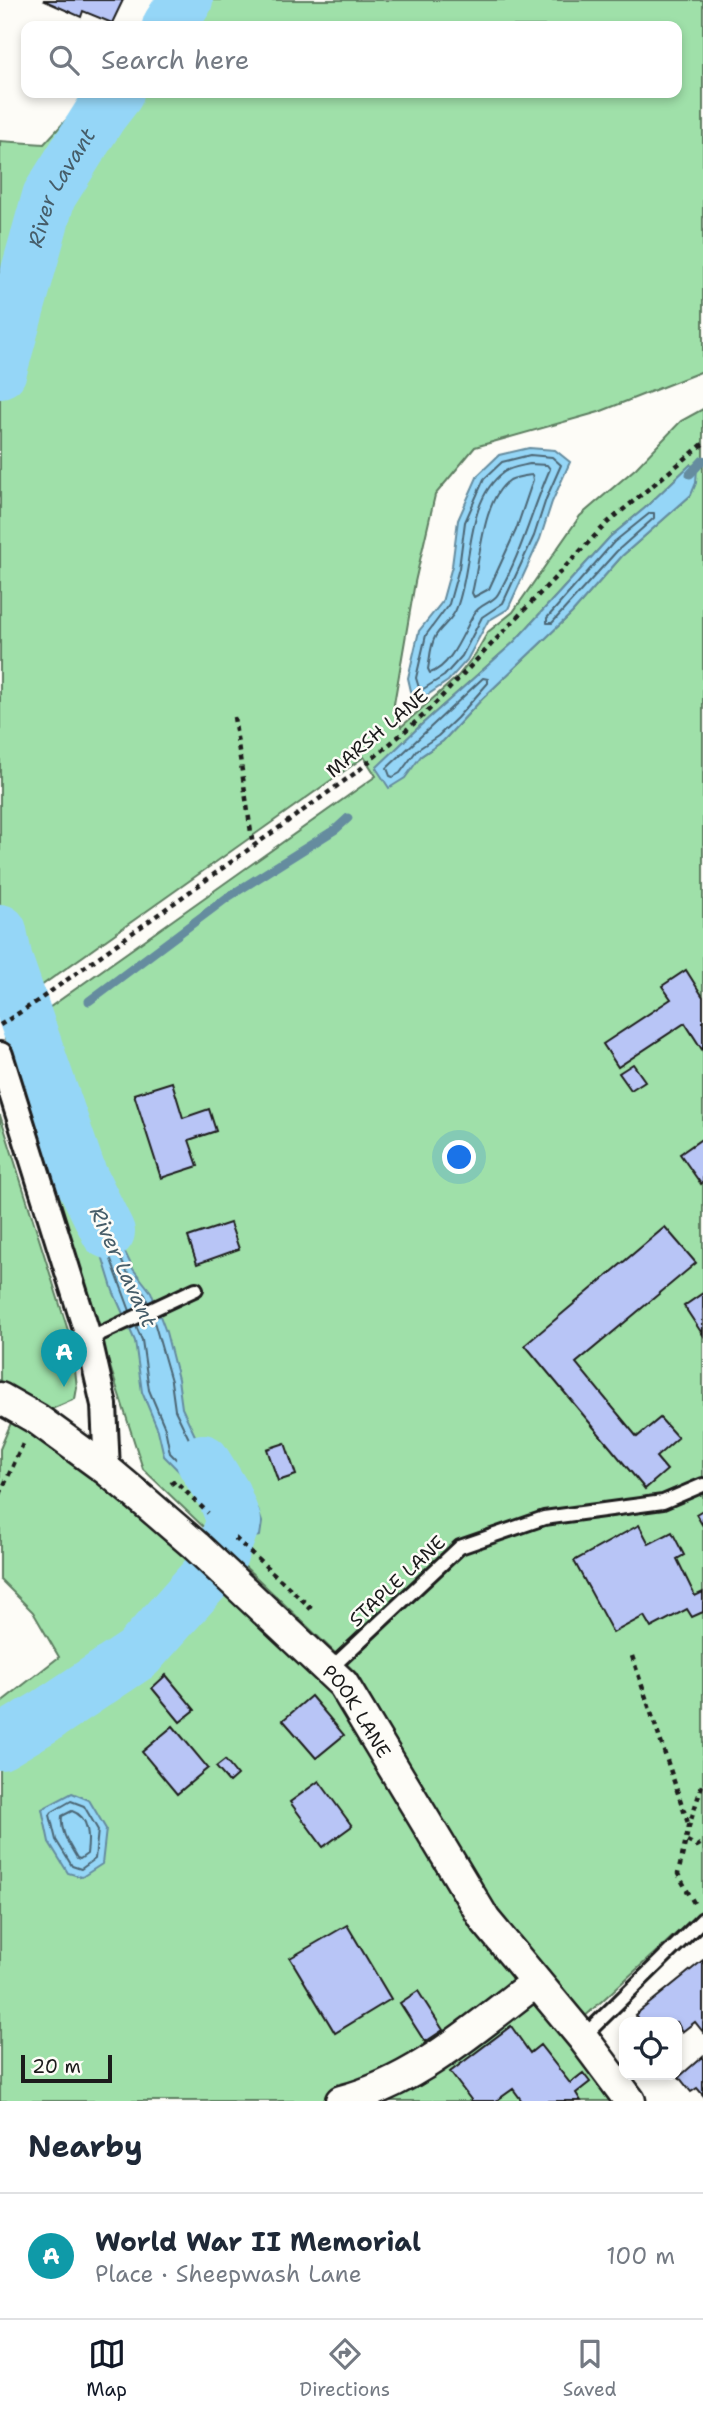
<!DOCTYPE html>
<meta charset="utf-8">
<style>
:root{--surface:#fff;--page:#f6f6f7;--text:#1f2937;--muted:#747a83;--line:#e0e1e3;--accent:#111827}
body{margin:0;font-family:"Shantell Sans",sans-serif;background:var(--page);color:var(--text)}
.controls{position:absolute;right:21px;bottom:21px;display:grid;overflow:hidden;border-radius:14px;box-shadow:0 4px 10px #0003}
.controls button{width:63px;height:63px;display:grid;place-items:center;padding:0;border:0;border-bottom:2px solid var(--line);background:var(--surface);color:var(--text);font:35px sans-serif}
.scale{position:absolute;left:21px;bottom:18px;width:91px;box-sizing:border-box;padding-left:7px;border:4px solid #1c1c1c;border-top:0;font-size:19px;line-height:24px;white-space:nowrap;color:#1c1c1c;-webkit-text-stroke:5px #fdfcf7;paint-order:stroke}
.you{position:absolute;left:460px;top:1158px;width:24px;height:24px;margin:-18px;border:5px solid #fff;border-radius:50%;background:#1a73e8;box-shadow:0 0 0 10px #1a73e833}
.badge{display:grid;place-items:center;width:46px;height:46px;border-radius:50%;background:var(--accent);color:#fff;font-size:23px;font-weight:700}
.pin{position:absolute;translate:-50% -58px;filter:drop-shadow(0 2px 4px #0008)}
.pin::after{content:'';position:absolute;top:37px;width:24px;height:21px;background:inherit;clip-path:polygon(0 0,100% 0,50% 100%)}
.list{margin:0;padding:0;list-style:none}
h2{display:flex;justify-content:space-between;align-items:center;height:91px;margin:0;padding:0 28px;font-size:30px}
h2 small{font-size:23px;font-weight:400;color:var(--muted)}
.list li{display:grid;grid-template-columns:46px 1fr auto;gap:21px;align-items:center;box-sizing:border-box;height:126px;padding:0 28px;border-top:2px solid var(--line)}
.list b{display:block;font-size:26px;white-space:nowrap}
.list p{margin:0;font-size:23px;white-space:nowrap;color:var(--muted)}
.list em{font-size:23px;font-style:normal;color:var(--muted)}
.icon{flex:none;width:38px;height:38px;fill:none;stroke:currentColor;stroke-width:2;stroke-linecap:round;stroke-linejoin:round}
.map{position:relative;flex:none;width:703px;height:2101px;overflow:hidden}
.search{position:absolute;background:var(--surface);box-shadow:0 4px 10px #0003;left:21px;right:21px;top:21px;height:77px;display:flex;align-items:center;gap:18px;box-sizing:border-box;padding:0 24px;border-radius:14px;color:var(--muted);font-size:26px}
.sheet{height:217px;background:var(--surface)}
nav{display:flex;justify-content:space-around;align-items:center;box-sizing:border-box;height:98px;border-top:2px solid var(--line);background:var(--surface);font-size:19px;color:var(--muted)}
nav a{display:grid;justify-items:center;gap:4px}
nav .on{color:var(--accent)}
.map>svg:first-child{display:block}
.green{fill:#9fe0a9;stroke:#5e7e62;stroke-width:2;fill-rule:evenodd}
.water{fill:#95d6f7;stroke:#658c9f;stroke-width:2}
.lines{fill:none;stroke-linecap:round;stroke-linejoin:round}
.shore{stroke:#4c6674;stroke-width:2}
.stream{stroke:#658c9f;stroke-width:9}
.river{stroke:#95d6f7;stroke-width:54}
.building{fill:#b8c5f6;stroke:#1c1c1c;stroke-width:2}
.service-casing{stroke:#1c1c1c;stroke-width:18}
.minor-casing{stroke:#1c1c1c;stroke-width:30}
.tertiary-casing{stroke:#1c1c1c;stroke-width:35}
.path{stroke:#1c1c1c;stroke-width:4.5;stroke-dasharray:5 5;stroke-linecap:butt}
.service{stroke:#fdfcf7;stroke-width:12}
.minor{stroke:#fdfcf7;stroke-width:24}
.tertiary{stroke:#fdfcf7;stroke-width:30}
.labels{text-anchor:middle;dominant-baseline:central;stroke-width:5;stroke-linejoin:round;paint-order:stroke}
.street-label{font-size:19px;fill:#1c1c1c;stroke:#fdfcf7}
.water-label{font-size:21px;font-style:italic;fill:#465d69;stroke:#fdfcf7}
</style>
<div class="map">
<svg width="703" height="2101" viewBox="0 0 703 2101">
<rect width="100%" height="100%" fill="#fdfcf7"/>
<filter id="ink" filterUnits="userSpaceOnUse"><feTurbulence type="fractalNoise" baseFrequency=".0143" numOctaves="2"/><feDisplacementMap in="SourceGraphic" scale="14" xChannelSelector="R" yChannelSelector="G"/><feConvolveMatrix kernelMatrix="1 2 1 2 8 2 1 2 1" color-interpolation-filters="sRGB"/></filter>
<g filter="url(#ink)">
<!-- green -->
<path class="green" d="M173 0H703V371L599 412 475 447 435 495 415 582 394 704 401 727 458 676 476 653 488 632 513 612 580 516 636 468 681 421 703 409V1927L692 1919 581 2020 496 1913 356 1673 143 1469 5 1039 376 776 364 757 0 1015V141L44 144 91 93H677V26H151ZM690 465 691 495 622 556 572 613 482 699 443 741 421 756 376 769 420 726 514 642 610 537 645 508Z
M0 1115 72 1343 77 1388 75 1399 52 1409 28 1401 0 1386Z
M13 1418 99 1474 337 1690 620 2101H0V1703L59 1657 33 1612 0 1579V1449Z"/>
<!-- water -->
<path class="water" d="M529 448 555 450 570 462 552 502 540 539 508 609 488 621 467 660 448 681 414 704 408 678 419 631 442 602 452 566 458 520 478 475 499 455Z
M690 465 697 467 696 483 691 495 622 556 572 613 482 699 443 741 421 756 405 778 389 788 376 768 420 726 514 642 610 537 645 508Z
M77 1167 87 1173 133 1269 151 1292 166 1332 178 1379 182 1408 197 1440 258 1510 262 1522 260 1536 245 1539 164 1456 158 1430 142 1392 135 1341 113 1291 92 1223 74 1181Z
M72 1793 89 1800 106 1829 102 1864 82 1877 68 1873 49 1842 42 1809Z"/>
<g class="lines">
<!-- shore -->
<path class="shore" d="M530 455 552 457 561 465 546 499 534 536 503 603 482 617 462 656 444 676 420 691 416 678 426 635 449 604 459 568 465 522 484 479 502 462Z
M530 464 547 465 550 469C532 510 521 555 498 594 493 603 479 604 474 614 463 632 452 666 430 673L428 669C430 660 430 646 435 637 441 626 453 620 457 607 473 566 465 500 504 472 511 467 522 466 530 464Z
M532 475 533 480 516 530 489 589 474 597 472 593C480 563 482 498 510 480 516 477 525 476 532 475Z
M650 513H654V518L617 551 552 623H547V618L614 542Z
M483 678 488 679V683L457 718 438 736 417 750 400 773 393 777 390 776 387 768Z
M130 1311 106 1246 108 1242 113 1243 127 1272 145 1295 148 1303
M136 1326 142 1340 149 1390 165 1428 170 1453 246 1530H252L255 1523 252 1513 191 1443 175 1410 171 1381 153 1318
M71 1801 84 1806 98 1830 95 1859 81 1869 72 1866 56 1840 50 1815 52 1812Z
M72 1811C90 1817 89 1838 87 1854L80 1859 77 1858C69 1844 60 1832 62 1816Z"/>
<!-- stream -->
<path class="stream" d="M690 474 703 460
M89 1001 228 897 336 829 348 818"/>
<!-- river -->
<g class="river">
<path d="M169 26 186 0"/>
<path id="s1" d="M0 371 49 196 100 115 117 93"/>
<path d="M0 931 6 961 80 1175 108 1232"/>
<path d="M0 1743 47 1715 138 1654 217 1565 234 1521 224 1495 203 1461"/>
</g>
</g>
<!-- building -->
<path class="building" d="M43 0H123L112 23 83 11 81 17Z
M686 970 703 997V1051L685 1023 618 1067 603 1044 671 999 662 986Z
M633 1064 645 1081 631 1090 619 1073Z
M172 1082 183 1118 209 1109 216 1131 189 1140 198 1166 161 1178 134 1094Z
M703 1138V1182L701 1184 680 1154Z
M230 1223 239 1249 197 1264 188 1237Z
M665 1227 696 1263 576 1363 637 1437 660 1418 678 1438 656 1457 667 1470 645 1489 525 1345Z
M703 1293V1335L684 1306Z
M285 1443 296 1475 278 1481 267 1449Z
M703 1510V1526L696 1514Z
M639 1525 649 1544 672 1532 684 1555 677 1559 695 1596 703 1592V1612L692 1617 687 1609 651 1628 644 1616 613 1633 574 1561Z
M166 1675 195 1710 180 1722 152 1688Z
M311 1696 344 1735 316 1758 283 1720Z
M173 1726 208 1768 177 1794 142 1752Z
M225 1760 237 1775 229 1782 216 1767Z
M319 1781 352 1826 323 1847 290 1802Z
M347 1925 391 1999 335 2033 290 1958Z
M703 1960V2032L695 2022 682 2032 677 2022H641L635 2015Z
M418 1991 443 2030 425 2042 400 2003Z
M511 2026 530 2053 540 2045 570 2083 583 2073 590 2082 576 2093 581 2101H522L513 2089 496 2101H472L450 2072Z
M703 2056V2095L697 2088 691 2092 679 2077Z"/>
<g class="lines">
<!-- service casing -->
<g class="service-casing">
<path id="service" d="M89 1339 196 1289
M328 1671 460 1547 544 1518 663 1502 703 1485
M583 2037 703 1919"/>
</g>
<!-- minor casing -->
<g class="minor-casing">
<path id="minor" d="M0 1055 89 1339 104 1405 107 1470"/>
</g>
<!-- tertiary casing -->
<g class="tertiary-casing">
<g id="tertiary">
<path id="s2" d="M0 1398 37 1419 107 1470 144 1501 196 1546 343 1684 485 1920 583 2038 630 2101"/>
<path d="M341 2101C416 2082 476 2027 536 1982"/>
</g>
</g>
<!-- path -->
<path class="path" d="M234 717 253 846
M0 1025 36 1002 358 771 425 714 607 523 703 444
M171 1484 175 1481 208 1513
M0 1494 23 1444
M235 1538 310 1607 307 1610
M632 1656 689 1826
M687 1841 697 1846 703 1842
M694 1903 678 1874 689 1826 703 1782"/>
<!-- service -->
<use href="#service" class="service"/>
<!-- minor -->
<use href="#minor" class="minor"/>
<!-- tertiary -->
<use href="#tertiary" class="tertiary"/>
</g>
</g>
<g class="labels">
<!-- street labels -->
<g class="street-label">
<text transform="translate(377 733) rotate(-40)">MARSH LANE</text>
<text transform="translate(397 1581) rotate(-43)">STAPLE LANE</text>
<text stroke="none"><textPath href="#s2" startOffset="478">POOK LANE</textPath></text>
</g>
<!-- water labels -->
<g class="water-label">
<text stroke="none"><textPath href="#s1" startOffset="194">River Lavant</textPath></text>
<text transform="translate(123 1267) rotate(65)">River Lavant</text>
</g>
</g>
</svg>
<div class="controls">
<button><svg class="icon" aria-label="locate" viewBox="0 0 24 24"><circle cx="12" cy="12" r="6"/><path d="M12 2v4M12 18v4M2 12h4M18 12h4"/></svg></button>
</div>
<div class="scale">20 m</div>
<div class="you"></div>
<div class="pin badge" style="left:64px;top:1387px;background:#0f9aa8">A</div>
<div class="search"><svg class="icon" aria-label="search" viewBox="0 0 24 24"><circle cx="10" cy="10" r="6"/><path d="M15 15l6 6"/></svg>Search here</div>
</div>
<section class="sheet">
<h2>Nearby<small></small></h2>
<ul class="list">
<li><span class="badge" style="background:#0f9aa8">A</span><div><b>World War II Memorial</b><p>Place · Sheepwash Lane</p></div><em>100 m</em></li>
</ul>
</section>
<nav>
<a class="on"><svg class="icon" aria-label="map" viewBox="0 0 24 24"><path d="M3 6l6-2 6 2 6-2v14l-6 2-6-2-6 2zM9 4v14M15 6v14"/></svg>Map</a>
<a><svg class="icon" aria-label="directions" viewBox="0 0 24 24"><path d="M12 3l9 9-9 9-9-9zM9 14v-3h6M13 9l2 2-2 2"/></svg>Directions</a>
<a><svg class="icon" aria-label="saved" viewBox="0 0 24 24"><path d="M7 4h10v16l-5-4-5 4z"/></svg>Saved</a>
</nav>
